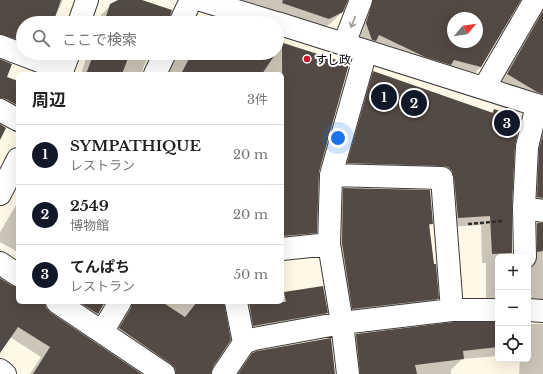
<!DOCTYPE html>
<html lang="ja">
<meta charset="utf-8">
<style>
:root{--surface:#fff;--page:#f6f6f6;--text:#222;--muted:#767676;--line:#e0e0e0;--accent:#111827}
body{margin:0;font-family:"Libre Baskerville","Noto Sans JP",serif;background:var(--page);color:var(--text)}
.controls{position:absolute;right:12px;bottom:12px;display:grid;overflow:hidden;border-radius:6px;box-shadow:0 4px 16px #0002}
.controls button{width:36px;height:36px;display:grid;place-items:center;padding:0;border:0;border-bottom:1px solid var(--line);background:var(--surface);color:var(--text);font:20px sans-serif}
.compass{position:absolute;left:447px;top:12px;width:36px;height:36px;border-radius:50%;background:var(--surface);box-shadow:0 4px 16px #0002;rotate:61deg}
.you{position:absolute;left:338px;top:138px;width:14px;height:14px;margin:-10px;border:3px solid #fff;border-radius:50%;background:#1a73e8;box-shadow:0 0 0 6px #1a73e833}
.badge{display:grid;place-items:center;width:26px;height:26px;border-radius:50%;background:var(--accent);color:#fff;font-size:13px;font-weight:700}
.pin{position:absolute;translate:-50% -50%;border:2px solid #fff;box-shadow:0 1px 4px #0006}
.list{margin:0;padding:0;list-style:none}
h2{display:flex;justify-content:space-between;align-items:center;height:52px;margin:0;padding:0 16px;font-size:17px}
h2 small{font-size:13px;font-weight:400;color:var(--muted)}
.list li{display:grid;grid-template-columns:26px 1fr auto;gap:12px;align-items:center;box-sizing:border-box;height:60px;padding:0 16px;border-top:1px solid var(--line)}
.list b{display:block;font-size:15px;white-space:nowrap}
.list p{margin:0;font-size:13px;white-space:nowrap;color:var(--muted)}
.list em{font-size:13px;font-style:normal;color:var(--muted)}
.icon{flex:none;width:22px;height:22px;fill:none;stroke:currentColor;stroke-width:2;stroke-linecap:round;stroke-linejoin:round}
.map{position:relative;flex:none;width:543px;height:374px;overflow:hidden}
.search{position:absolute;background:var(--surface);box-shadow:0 4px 16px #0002;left:16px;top:16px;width:268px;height:44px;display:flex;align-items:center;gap:10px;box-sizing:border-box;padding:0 14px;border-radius:22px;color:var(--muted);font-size:15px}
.panel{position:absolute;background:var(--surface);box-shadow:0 4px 16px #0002;left:16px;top:72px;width:268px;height:232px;border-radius:6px}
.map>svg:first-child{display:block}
.shadow{fill:#0003;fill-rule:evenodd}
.building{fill:#534945;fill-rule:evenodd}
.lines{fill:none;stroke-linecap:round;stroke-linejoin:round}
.minor-casing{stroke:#3c3c3c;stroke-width:24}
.path{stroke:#2b2b2b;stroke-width:2.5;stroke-dasharray:4 2;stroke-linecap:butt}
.minor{stroke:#fff;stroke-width:22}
.oneway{stroke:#9d9d9d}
.poi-dot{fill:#c5162e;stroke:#fff;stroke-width:1.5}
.labels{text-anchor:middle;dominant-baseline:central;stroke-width:4;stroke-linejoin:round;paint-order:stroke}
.poi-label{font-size:12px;fill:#090909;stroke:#fff;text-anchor:start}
</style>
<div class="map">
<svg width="543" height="374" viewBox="0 0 543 374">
<rect width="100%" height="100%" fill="#fff8e6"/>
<!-- shadow -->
<path class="shadow" d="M0 0H63L52 23H23V53L0 50Z
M120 0H136L167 23H98L101 15 111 5Z
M205 0H347L342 12 330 24 317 31Z
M353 0H519L481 67 469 79 360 52ZM453 18H477V42H453Z
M543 0V113L495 86Z
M277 42 348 64 318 172 316 232 306 242 282 245V74H165L163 53H277Z
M88 53H150L143 68 142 74H81Z
M0 60 6 77 18 82V108L0 115Z
M374 72 491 113 494 110 514 146 510 208 511 257H498V312L486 307V263H482L481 225 448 227 445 187 339 172 364 81Z
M543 130V213L535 208V137Z
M344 189 432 224 429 227 438 299 430 306 345 316 336 196Z
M18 202V252L0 242V232Z
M537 224H543V313L528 307V233Z
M0 279 11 286 18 288V302H44L45 308 49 313 140 374H30L41 357 10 337 0 351Z
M322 287 327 313 317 322 244 335 234 302H282V293Z
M56 302H104L97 314 88 323Z
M118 302H223L210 374H162L110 338Z
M498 324V356L462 359 453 368 451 369V374H350L347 344 356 335Z
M528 324H543V374H519L520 359H528Z
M253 354 334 374H236L243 364Z"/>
<!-- building -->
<path class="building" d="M0 0H61L53 23H23V41L0 34Z
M118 0H142L172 10 168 23H104L110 4Z
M283 0H348L343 12 329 19 282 3Z
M373 0H521L481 67 454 60 451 65 425 57 379 35 376 41 372 40 366 23ZM453 18H477V42H453Z
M543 11V94L537 92 507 74Z
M203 18 226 23H194L196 19 202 21Z
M277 41 349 64 319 172 317 233 283 236 282 45 277 52Z
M94 53H130L122 74H86Z
M192 53H276L262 74H181Z
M0 59 12 64 7 77 18 81V102L17 105 6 99 0 98Z
M373 71 493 113 494 109 521 118 515 146 512 207V253L492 254 490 216 458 218 454 177 452 171 448 167 442 166 347 163Z
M0 124 6 128 0 140Z
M543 134V198L537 197 539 149Z
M343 188 430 190 433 224H429L434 264H436L439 299 352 309 342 243Z
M537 223H543V251L537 252Z
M0 278 11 285 18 287V302H45L46 308 50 312 142 374H33L50 347 18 327 0 353Z
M323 286 328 313 253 326 249 302H286L284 292Z
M79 302H105L98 314Z
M132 302H162L185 317 197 302H224L231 340 213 367 211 374H176L175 368 171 364 119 328 131 308Z
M453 322H498V347L463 351 464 359 415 365 417 374H360L356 334Z
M331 338 335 374H238L252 353 257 351Z"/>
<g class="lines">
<!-- minor casing -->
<g class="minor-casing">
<path id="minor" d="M201 0 276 23
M79 23 87 0
M180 23 191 0
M277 23 543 107
M344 44 361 0
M0 46 63 70
M61 74 69 53
M155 74 165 53
M484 88 535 0
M0 110 18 120
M331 175 442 178 452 310
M0 194 18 159
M524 208 543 211
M282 249 329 244
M525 257 524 208 527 147 537 105
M0 263 18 275
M57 302 164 374
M236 302 244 343
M528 310 543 311
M102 332 120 302
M0 370 5 374
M223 374 244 343 254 339 342 323 452 310H498
M348 374 342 323 329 244 331 175 366 51"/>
</g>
<!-- path -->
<path class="path" d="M468 224 503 221"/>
<!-- minor -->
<use href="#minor" class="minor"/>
</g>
<!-- one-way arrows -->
<defs><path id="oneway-shaft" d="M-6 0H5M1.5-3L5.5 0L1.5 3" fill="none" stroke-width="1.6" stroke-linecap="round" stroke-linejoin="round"/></defs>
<use class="oneway" href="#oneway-shaft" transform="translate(353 22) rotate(111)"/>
<!-- markers -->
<circle class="poi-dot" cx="307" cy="59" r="4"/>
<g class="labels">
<!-- poi labels -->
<g class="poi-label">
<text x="315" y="59">すし政</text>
</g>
</g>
</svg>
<div class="controls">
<button>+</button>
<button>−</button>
<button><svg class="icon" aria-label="locate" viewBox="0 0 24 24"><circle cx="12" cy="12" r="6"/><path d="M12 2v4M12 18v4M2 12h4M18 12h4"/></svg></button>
</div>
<svg class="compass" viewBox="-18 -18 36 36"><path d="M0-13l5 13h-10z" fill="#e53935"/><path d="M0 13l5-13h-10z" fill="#767676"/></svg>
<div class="you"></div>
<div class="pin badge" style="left:384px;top:97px">1</div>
<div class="pin badge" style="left:414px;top:103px">2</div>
<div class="pin badge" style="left:507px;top:123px">3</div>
<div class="search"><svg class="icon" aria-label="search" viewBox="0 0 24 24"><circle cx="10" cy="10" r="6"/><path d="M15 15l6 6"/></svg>ここで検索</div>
<section class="panel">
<h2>周辺<small>3件</small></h2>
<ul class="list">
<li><span class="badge">1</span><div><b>SYMPATHIQUE</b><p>レストラン</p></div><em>20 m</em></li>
<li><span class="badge">2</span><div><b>2549</b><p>博物館</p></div><em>20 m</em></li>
<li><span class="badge">3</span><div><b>てんぱち</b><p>レストラン</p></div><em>50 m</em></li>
</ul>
</section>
</div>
